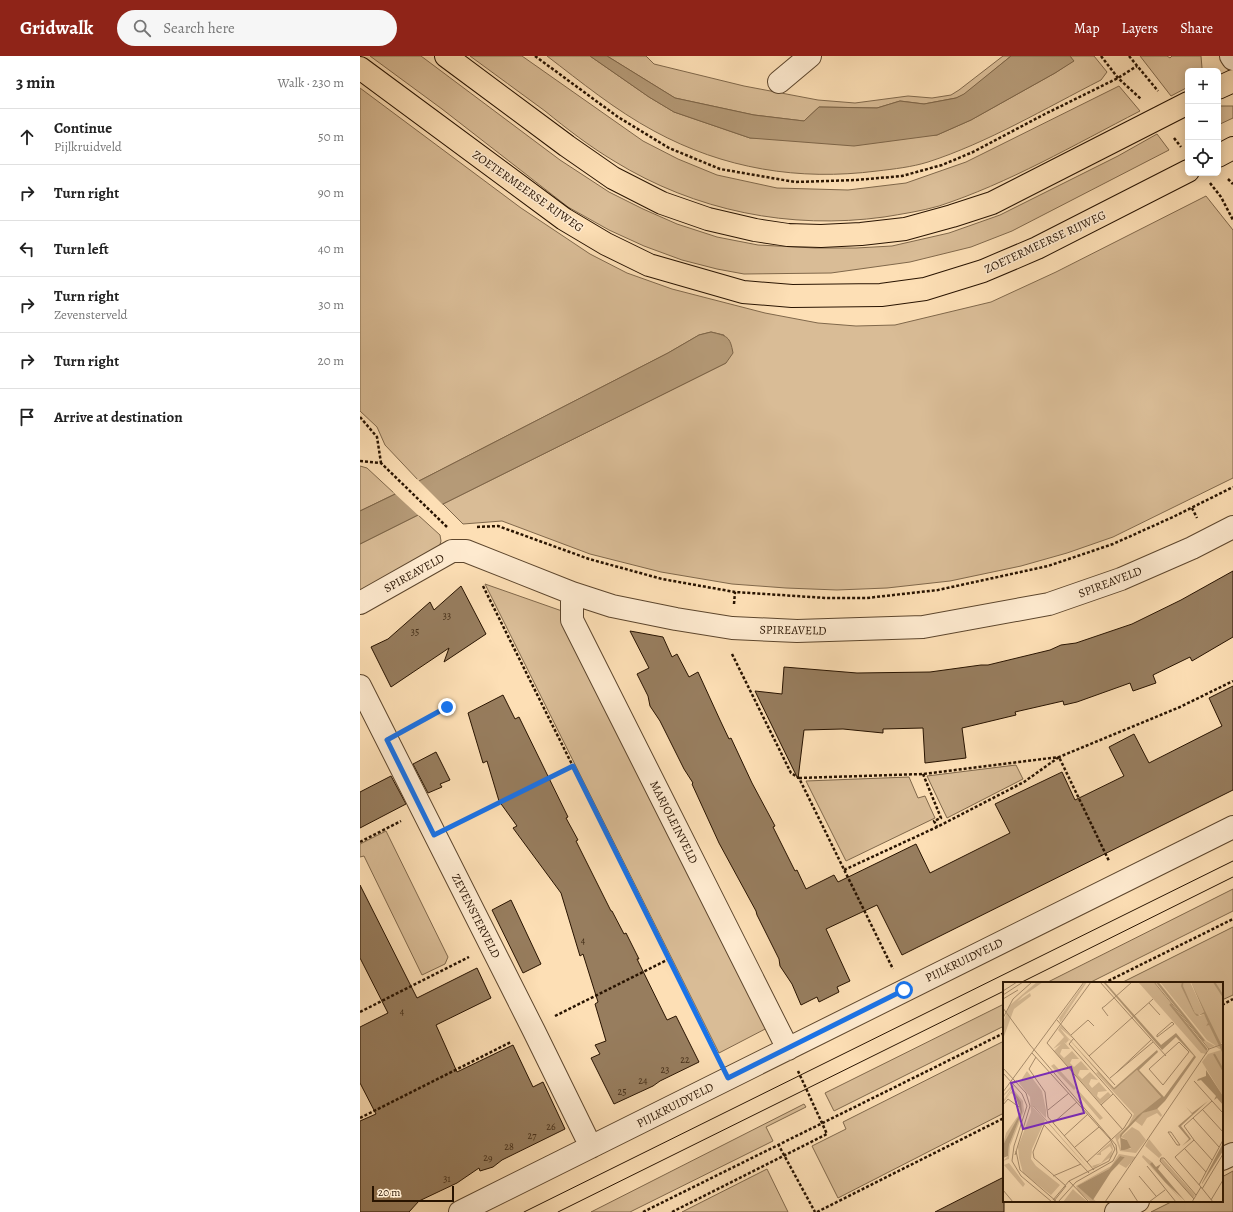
<!DOCTYPE html>
<meta charset="utf-8">
<style>
:root{--surface:#fff;--page:#f6f6f6;--text:#222;--muted:#767676;--line:#e0e0e0;--accent:#8f2418}
body{margin:0;font-family:Alegreya,serif;background:var(--page);color:var(--text)}
.controls{position:absolute;right:12px;top:12px;display:grid;overflow:hidden;border-radius:6px;box-shadow:0 2px 10px #0003}
.controls button{width:36px;height:36px;display:grid;place-items:center;padding:0;border:0;border-bottom:1px solid var(--line);background:var(--surface);color:var(--text);font:20px sans-serif}
.scale{position:absolute;left:12px;bottom:10px;width:82px;box-sizing:border-box;padding-left:4px;border:2px solid #281300;border-top:0;font-size:11px;line-height:14px;white-space:nowrap;color:#281300;-webkit-text-stroke:3px #feeacf;paint-order:stroke}
.stop{position:absolute;width:12px;height:12px;margin:-9px;border:3px solid #1a73e8;border-radius:50%;background:#fff}
.stop.end{background:#1a73e8;border-color:#fff;box-shadow:0 1px 4px #0008}
.list{margin:0;padding:0;list-style:none}
h2{display:flex;justify-content:space-between;align-items:center;height:52px;margin:0;padding:0 16px;font-size:17px}
h2 small{font-size:13px;font-weight:400;color:var(--muted)}
.list li{display:grid;grid-template-columns:26px 1fr auto;gap:12px;align-items:center;box-sizing:border-box;height:56px;padding:0 16px;border-top:1px solid var(--line)}
.list b{display:block;font-size:15px;white-space:nowrap}
.list p{margin:0;font-size:13px;white-space:nowrap;color:var(--muted)}
.list em{font-size:13px;font-style:normal;color:var(--muted)}
.icon{flex:none;width:22px;height:22px;fill:none;stroke:currentColor;stroke-width:2;stroke-linecap:round;stroke-linejoin:round}
.map{position:relative;flex:none;width:873px;height:1156px;overflow:hidden}
header{display:flex;align-items:center;gap:24px;box-sizing:border-box;height:56px;padding:0 20px;background:var(--accent);color:#fff}
header strong{font-size:19px}
nav{display:flex;gap:22px;margin-inline-start:auto;font-size:14px}
.search{width:280px;height:36px;background:var(--page);display:flex;align-items:center;gap:10px;box-sizing:border-box;padding:0 14px;border-radius:22px;color:var(--muted);font-size:15px}
main{display:flex}
aside{flex:1;background:var(--surface)}
.map>svg:first-child{display:block}
.green{fill:#d9bc96;stroke:#80684b}
.water{fill:#b59a77;stroke:#7d6447}
.pier{fill:#fddfb5}
.building{fill:#977d5e;stroke:#281300}
.lines{fill:none;stroke-linecap:round;stroke-linejoin:round}
.minor-casing{stroke:#5d462d;stroke-width:24}
.major-casing{stroke:#281300;stroke-width:24}
.path{stroke:#281300;stroke-width:2.5;stroke-dasharray:3 2;stroke-linecap:butt}
.minor{stroke:#feeacf;stroke-width:22}
.major{stroke:#fddfb5;stroke-width:22}
.tram{stroke:#281300;stroke-width:1}
.route{stroke:#1a73e8;stroke-width:5}
.labels{text-anchor:middle;dominant-baseline:central;stroke-width:3;stroke-linejoin:round;paint-order:stroke}
.number-label{font-size:10px;fill:#442e18}
.street-label{font-size:12px;fill:#281300;stroke:#feeacf}
.inset-river{fill:none;stroke:#b59a77;stroke-width:2}
.inset-road{fill:none;stroke:#a88d6d;stroke-width:1}
.view{fill:#7b2cbf;fill-opacity:0.15;stroke:#7b2cbf;stroke-width:2}
.inset-edge{fill:none;stroke:#281300;stroke-width:2}
</style>
<header>
<strong>Gridwalk</strong>
<div class="search"><svg class="icon" aria-label="search" viewBox="0 0 24 24"><circle cx="10" cy="10" r="6"/><path d="M15 15l6 6"/></svg>Search here</div>
<nav><a>Map</a><a>Layers</a><a>Share</a></nav>
</header>
<main>
<aside>
<h2>3 min<small>Walk · 230 m</small></h2>
<ul class="list">
<li><svg class="icon" aria-label="ahead" viewBox="0 0 24 24"><path d="M12 20V5M6 11l6-6 6 6"/></svg><div><b>Continue</b><p>Pijlkruidveld</p></div><em>50 m</em></li>
<li><svg class="icon" aria-label="right" viewBox="0 0 24 24"><path d="M7 20v-9h11M14 6l5 5-5 5"/></svg><div><b>Turn right</b></div><em>90 m</em></li>
<li><svg class="icon" aria-label="left" viewBox="0 0 24 24"><path d="M17 20v-9H6M10 6l-5 5 5 5"/></svg><div><b>Turn left</b></div><em>40 m</em></li>
<li><svg class="icon" aria-label="right" viewBox="0 0 24 24"><path d="M7 20v-9h11M14 6l5 5-5 5"/></svg><div><b>Turn right</b><p>Zevensterveld</p></div><em>30 m</em></li>
<li><svg class="icon" aria-label="right" viewBox="0 0 24 24"><path d="M7 20v-9h11M14 6l5 5-5 5"/></svg><div><b>Turn right</b></div><em>20 m</em></li>
<li><svg class="icon" aria-label="arrive" viewBox="0 0 24 24"><path d="M6 21V4h12l-3 4 3 4H6"/></svg><div><b>Arrive at destination</b></div></li>
</ul>
</aside>
<div class="map">
<svg width="873" height="1156" viewBox="0 0 873 1156">
<rect width="100%" height="100%" fill="#fddfb5"/>
<filter id="stains"><feTurbulence type="fractalNoise" baseFrequency=".005" numOctaves="4"/><feColorMatrix values="0 0 0 0 .2 0 0 0 0 .09 0 0 0 0 .02 0 0 0 .5 -.17"/></filter>
<radialGradient id="worn" r=".72"><stop offset=".6" stop-color="#630" stop-opacity="0"/><stop offset="1" stop-color="#630" stop-opacity=".3"/></radialGradient>
<!-- green -->
<path class="green" d="M10 0H61L200 104 249 136 283 153 317 168 357 181 398 189 455 192H496L532 190 589 177 640 159 758 100 797 78 809 94 652 175 611 191 550 206 471 217 384 218 357 213 322 204 284 190 249 174 208 151 82 53Z
M110 0H162L283 85 318 103 357 119 417 132 488 134 546 127 606 106 759 30 780 55C714 89 649 127 579 150 562 155 542 158 524 161 430 174 335 155 254 105 229 90 207 73 185 55 160 37 135 18 110 0Z
M187 0H230L289 41 314 56 390 82 577 79 611 64 695 17 713 5 710 0H734L747 16 741 24C686 52 627 87 568 106 552 111 534 113 517 115 439 125 364 113 294 75 255 54 221 26 187 0Z
M247 0H286L294 8 384 30 458 44 495 47 548 40 572 42 591 39 599 34 643 0H651L604 39 596 42 564 48 540 45 517 52 459 51 444 65 394 59 315 42Z
M780 0H807L810 2 812 0H841L842 12 840 15H828V31L811 40Z
M0 32 161 152 230 198 267 217 312 233 405 257 458 267 496 270 535 269 631 246 696 216 846 140 873 174V422L753 481 707 497 661 510 590 525 527 532 477 534 426 532 372 528 301 516 230 498 142 465 103 468 83 448 366 307 364 279 351 276 339 279 308 297 59 425 25 389 17 371 0 355Z
M858 50H873V62L858 69Z
M0 410 7 412 35 438 0 455Z
M58 459 80 479 81 485 79 492 0 536V488Z
M125 528 202 555 409 971 359 997Z
M656 709 663 723 587 762 567 720Z
M549 721 558 742 565 740 575 762 486 805 446 725Z
M26 775 88 901 85 908 62 919 4 800 0 801V788Z
M873 833V855L729 927H686Z
M873 871V939L862 944V927H761Z
M644 948V970L474 1055 465 1037Z
M644 985V1057L478 1142 452 1090 486 1073 483 1066Z
M444 1048 446 1051 406 1071 413 1085 270 1156H231Z
M407 1113 428 1156H322Z
M873 1115V1156H791L813 1145H862V1121Z"/>
<!-- water -->
<path class="water" d="M230 0H247L315 42 394 59 444 65 459 51 517 52 540 45 564 48 596 42 604 38 651 0H710L714 5 695 17 611 64 577 79 494 90 390 82 314 56 289 41Z
M351 276C367 280 370 280 373 297L366 307 83 448 58 459 0 488V455L50 431 59 425 308 297 339 279Z"/>
<!-- pier -->
<path class="pier" d="M58 423 59 425 84 450 59 460 33 436 49 429Z"/>
<!-- building -->
<path class="building" d="M873 515V581L832 605 830 601 793 619 796 627 773 635 770 627 717 646 704 649 703 645 655 656 656 659 602 672 606 702 565 707 563 672 523 673V677L483 673 444 674 438 723 395 635 422 638 424 611 497 617 570 616 621 609H628L690 594 701 589 716 587 772 568 821 544Z
M101 530 126 578 84 606 89 592 31 631 11 591 28 583 70 546 74 554Z
M270 575 303 581 312 601 317 598 329 621 338 616 360 664 369 683 371 682 392 727 415 770 413 771 435 815 437 814 446 833 474 819 478 826 556 788 570 817 650 777 635 748 702 716 715 744 764 720 749 691 774 678 789 707 862 670 849 642 873 630V734L542 899 517 849 466 873 490 925 477 931 479 936 459 946 457 941 441 949 432 928 420 910 419 903 397 859 396 855 359 787 332 728 333 727 324 713 300 665 290 650 288 640 277 618 289 612Z
M143 639 155 663 159 661 208 761 206 762 218 784 216 785 251 855H252L264 878 266 877 279 903H277L307 964 316 960 339 1006 300 1025 293 1030 254 1048 231 1002 240 998 235 989 246 985 235 948 238 946 223 898 220 900 201 837 153 772 157 770 139 745 127 705 123 707 108 657Z
M76 696 90 724 80 728 82 731 68 737 53 708Z
M31 720 46 748 0 772V736Z
M0 829 57 942 117 912 131 942 76 969 97 1016 153 989 173 1031 183 1026 205 1073 142 1104 133 1111 120 1115 119 1112 97 1127 59 1145 49 1156H0V1065L16 1058 0 1027V971L28 957 0 902Z
M151 844 181 908 163 917 132 854Z
M644 1121V1156H575L636 1125Z"/>
<g class="lines">
<!-- minor casing -->
<g class="minor-casing">
<path id="minor" d="M871 0 873 3
M419 26 450 0
M212 537V564L428 993
M0 547 92 495H106L212 537 252 550 316 563 372 572 437 575 563 571 689 548 761 523 832 492 873 471
M0 630 174 975 231 1091
M862 1103 873 1098
M100 1156 873 771
M756 1156 778 1145"/>
</g>
<!-- major casing -->
<g class="major-casing">
<path id="major" d="M86 0 207 90 253 122 302 147 348 163 395 174 428 179 461 180 501 178 545 173 592 160 632 147 828 47
M0 12 204 163 246 188 289 209 383 236 432 240 521 239 565 233 623 215 677 192 828 115
M858 32 873 25
M858 100 873 92"/>
</g>
<!-- path -->
<path class="path" d="M175 0 258 61 309 92 360 113 435 126 496 124 542 120 582 109 613 96 683 59 758 22 777 10
M741 0 758 22 781 43
M769 0 798 35
M814 82 821 91
M868 123 873 128
M850 127 861 141 873 164
M0 361 17 381 21 407
M0 405 21 407 87 471
M832 452 837 462
M117 471 138 470 229 503 302 523 375 536 466 542H507L578 534 688 510 753 488 813 461 873 431
M123 530 357 999
M374 548 375 536
M372 598 431 717 439 722 533 913
M48 672 87 651
M563 718 581 762 574 765 577 771
M439 722 563 718 699 701 820 651 873 625
M97 768 213 710
M0 786 41 765
M484 814 577 771 664 726 699 701 749 805
M744 927 873 863
M862 949 873 943
M0 956 109 901
M195 960 309 903
M0 1062 151 986
M418 1088 455 1156
M283 1156 644 977
M312 1156 467 1078 438 1015
M457 1156 644 1062"/>
<!-- minor -->
<use href="#minor" class="minor"/>
<!-- major -->
<use href="#major" class="major"/>
<!-- tram -->
<path class="tram" d="M660 927 873 821
M164 1156 873 805
M198 1156 644 935"/>
</g>
<g class="lines">
<!-- route -->
<path class="route" d="M87 651 27 684 74 779 213 710 368 1022 544 934"/>
</g>
<g class="labels">
<!-- number labels -->
<g class="number-label">
<text x="87" y="559">33</text>
<text x="55" y="575">35</text>
<text x="223" y="884">4</text>
<text x="42" y="955">4</text>
<text x="325" y="1003">22</text>
<text x="305" y="1013">23</text>
<text x="283" y="1024">24</text>
<text x="262" y="1035">25</text>
<text x="191" y="1070">26</text>
<text x="172" y="1079">27</text>
<text x="149" y="1090">28</text>
<text x="128" y="1101">29</text>
<text x="87" y="1122">31</text>
</g>
<!-- street labels -->
<g class="street-label">
<text transform="translate(168 135) rotate(35)">ZOETERMEERSE RIJWEG</text>
<text transform="translate(685 186) rotate(-25)">ZOETERMEERSE RIJWEG</text>
<text transform="translate(54 517) rotate(-29)">SPIREAVELD</text>
<text transform="translate(750 526) rotate(-21)">SPIREAVELD</text>
<text transform="translate(433 574) rotate(1)">SPIREAVELD</text>
<text transform="translate(314 766) rotate(63)">MARJOLEINVELD</text>
<text transform="translate(116 860) rotate(63)">ZEVENSTERVELD</text>
<text transform="translate(604 904) rotate(-26)">PIJLKRUIDVELD</text>
<text transform="translate(315 1049) rotate(-27)">PIJLKRUIDVELD</text>
</g>
</g>
<!-- overview -->
<g transform="translate(643 926)">
<rect width="220" height="220" fill="#fddfb5"/>
<path d="M34 0H40L20 14 14 20 27 11 28 14 11 27 0 57 1 38 6 24ZM82 0H84L58 39 87 0 58 40H57L56 36ZM151 0 204 67V72L198 71 136 1ZM152 0H156L203 59 212 64 206 66ZM157 0H179L191 31 197 34 201 32 206 41 203 44 206 42 216 63 213 64 204 58ZM181 0H187L201 30 195 33 192 31 180 4ZM188 0H220V61L216 62ZM58 43 69 56 57 46 66 58 63 61 65 63 61 60 67 67H59L57 72 61 76 69 69 76 77H69L67 81 71 85 78 79 86 88H77L75 93 79 97 87 90 95 98 88 97 86 102 89 106 96 100 104 109 95 110 94 114 97 117 105 110 108 113 98 122 51 69 58 62 50 67 61 55 55 48ZM217 63H220V114L199 80 205 72 218 68 213 65 216 64 218 68ZM51 82 73 106 71 108 48 84ZM134 88 158 115 132 136 115 158 118 167H128L124 158 118 155 129 145 136 149 143 158 133 171 117 169 112 155 125 144 131 132 93 91 95 90 111 108ZM24 89 39 109 43 128V136L31 124 30 125 42 138 29 167 28 177 33 184 57 203 48 213 20 191 16 176 15 165 28 130 27 115 16 101ZM9 103 11 104 1 119 10 107 11 108 20 119 21 129 7 164 6 177 0 179 5 174 6 163 16 137 0 163 3 151 17 131 15 117 8 111 1 120 0 119 9 105 0 115V113ZM75 108 100 136 97 138 73 110ZM154 126 159 133 158 135 154 131 144 136 139 144 132 139 140 131ZM146 157 159 173 156 176 142 164ZM108 160 110 167 108 175 91 186 89 184 98 181 109 168 107 164 98 170V173H93ZM116 172 133 175 123 186 116 182 105 194 122 175 117 174 114 181 106 187 74 204 94 220H88L75 209 73 204 108 184ZM140 173 149 180 148 182 180 220 139 175ZM159 176 192 213 190 216 157 178ZM6 181 22 202 20 205 1 183ZM70 207 73 210 85 220H60Z" fill="#d9bc96"/>
<path d="M100 0H102L158 63 173 51 193 75 162 119 154 127 140 131 119 153 118 156 124 158 128 166 121 168H118L117 153 134 134 158 115 134 88 111 108 56 46 111 106 154 68 155 70 136 88 161 115 191 74 173 55 159 68ZM179 0H181L180 4 192 31 196 33 201 30 188 0 220 66V72L206 43 203 44 205 41 201 32 194 34 191 31 178 4ZM203 88 220 114V123L214 116 211 118 213 114 198 98 194 99 195 97 203 94ZM11 110 18 120 19 130 6 163 5 174 0 176V163L18 130ZM205 119 178 144 188 157 179 164 186 157 175 144 189 132 183 125 189 131ZM30 124H31L85 186 84 185ZM220 161V169L199 202V201ZM117 174 122 175 108 190 90 218 74 204 106 187ZM149 180 153 185 158 182 155 187 183 220 162 200 147 182Z" fill="#b59a77"/>
<path class="inset-river" d="M154 0 201 59M211 0 220 14M167 22 204 68M211 72 220 88"/>
<path class="inset-road" d="M88 0 44 61 120 148M97 0 163 74M151 0 206 67M0 9 14 0M0 13 20 0M0 17 15 8M146 21 157 33M102 24 129 0M102 24 99 26 105 34M0 26 27 63 113 163 114 171 110 179 73 200 55 220M0 36 10 17 29 0M54 38 112 103M169 40 171 42 154 55V53ZM68 53 85 38 91 44M71 56 66 62 129 133 121 146 84 180M176 60 186 70 160 103 146 87ZM206 67 220 62M29 71 107 157 112 167 106 179 66 199 50 218M86 74 150 17M33 75 26 87 42 110 45 135 91 188M0 86 23 111 27 124 12 173M0 91 19 112 24 124 11 164 9 179 18 194 49 220M113 91 148 58M107 96 150 60M193 101 191 99 219 130M0 110 81 0M0 123 5 117 16 125M98 123 110 112M199 127 220 150M45 128 66 111M190 136 216 165M50 141 74 120M165 150H168L177 163H174ZM61 154 85 132M191 158 209 178M72 165 96 145M181 166 203 190M13 169 17 188M144 184 173 220M17 188 54 220M50 194 78 182M136 194 153 214M66 199 86 220M196 203 220 158M63 204 31 176 30 170 41 143 86 191M198 205 172 175 191 158 181 144 209 119M126 206 135 220M199 207 220 172M0 208 10 220M191 217 157 179 158 176H161L193 213M208 218 220 198M51 219 63 204M102 220 206 67M146 220 162 208M189 220 198 205 210 220"/>
<path class="view" d="M68 85 81 131 20 147 8 101Z"/>
<rect width="220" height="220" class="inset-edge"/>
</g>
<rect width="100%" height="100%" filter="url(#stains)"/>
<rect width="100%" height="100%" fill="url(#worn)"/>
</svg>
<div class="controls">
<button>+</button>
<button>−</button>
<button><svg class="icon" aria-label="locate" viewBox="0 0 24 24"><circle cx="12" cy="12" r="6"/><path d="M12 2v4M12 18v4M2 12h4M18 12h4"/></svg></button>
</div>
<div class="scale">20 m</div>
<div class="stop" style="left:544px;top:934px"></div>
<div class="stop end" style="left:87px;top:651px"></div>
</div>
</main>
